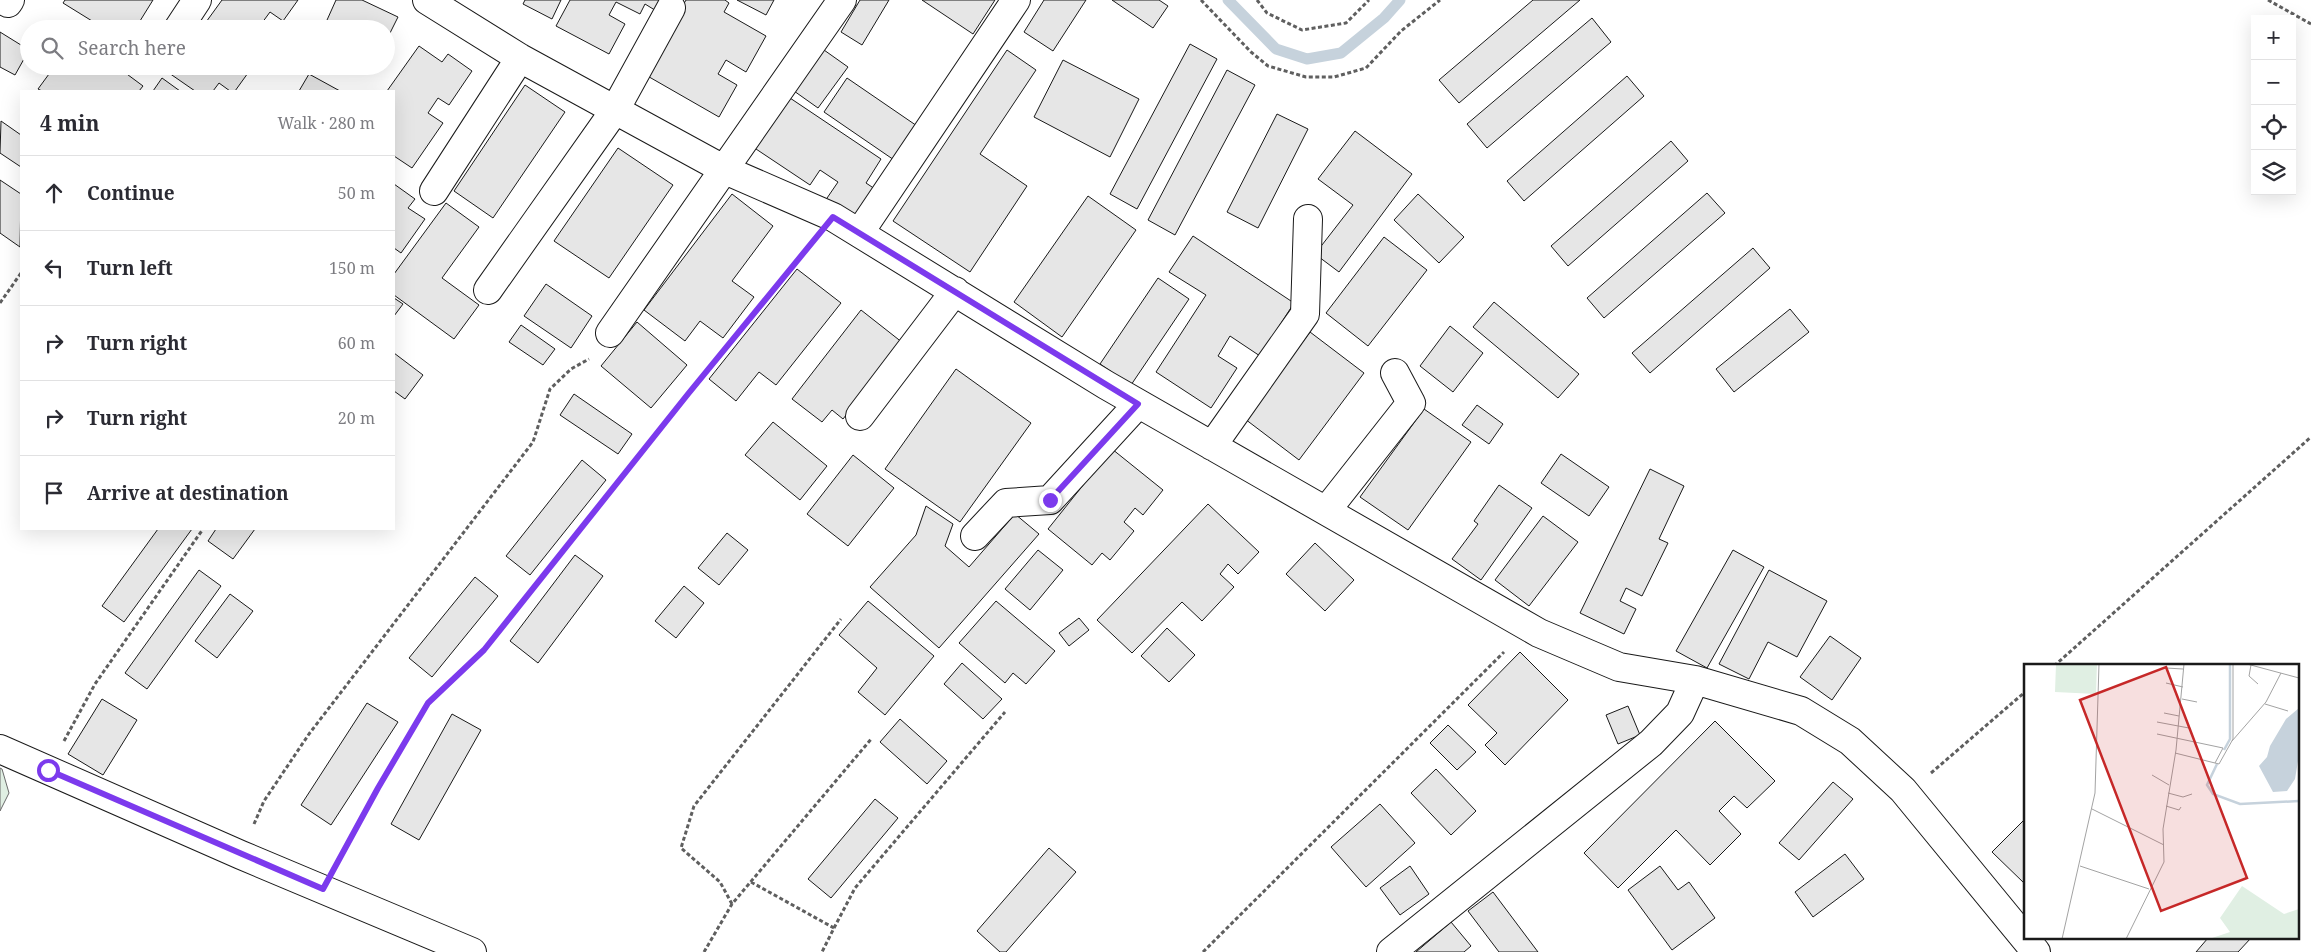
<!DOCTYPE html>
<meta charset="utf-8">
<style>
:root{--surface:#fff;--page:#f7f7f7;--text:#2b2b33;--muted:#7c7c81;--line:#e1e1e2}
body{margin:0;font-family:"Noto Serif",serif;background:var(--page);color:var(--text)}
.controls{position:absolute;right:15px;top:15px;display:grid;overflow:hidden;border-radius:0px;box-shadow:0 5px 20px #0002}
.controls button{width:45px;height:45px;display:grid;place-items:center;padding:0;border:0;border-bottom:1px solid var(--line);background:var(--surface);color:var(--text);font:25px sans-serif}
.stop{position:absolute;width:15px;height:15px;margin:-11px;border:4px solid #7c3aed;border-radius:50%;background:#fff}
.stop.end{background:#7c3aed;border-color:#fff;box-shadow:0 1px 5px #0008}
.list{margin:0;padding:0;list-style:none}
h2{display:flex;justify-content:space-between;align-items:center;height:65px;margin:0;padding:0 20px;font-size:21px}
h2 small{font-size:16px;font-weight:400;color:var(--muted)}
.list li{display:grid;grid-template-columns:32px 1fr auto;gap:15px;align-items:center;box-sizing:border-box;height:75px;padding:0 20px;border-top:1px solid var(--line)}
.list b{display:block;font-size:19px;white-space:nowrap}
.list em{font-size:16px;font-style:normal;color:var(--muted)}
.icon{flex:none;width:28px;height:28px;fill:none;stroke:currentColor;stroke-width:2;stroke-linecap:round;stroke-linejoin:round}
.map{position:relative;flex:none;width:2311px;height:952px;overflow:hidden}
.search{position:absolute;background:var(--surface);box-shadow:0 5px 20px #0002;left:20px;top:20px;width:375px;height:55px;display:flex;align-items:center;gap:12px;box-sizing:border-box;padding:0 18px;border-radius:28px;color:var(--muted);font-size:19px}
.panel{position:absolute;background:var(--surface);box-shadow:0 5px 20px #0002;left:20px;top:90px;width:375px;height:440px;border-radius:0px}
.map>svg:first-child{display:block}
.green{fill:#e0efe3;stroke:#6a6a6a}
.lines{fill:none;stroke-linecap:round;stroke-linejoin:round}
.stream{stroke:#c6d2dc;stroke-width:11}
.building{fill:#e6e6e6;stroke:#1a1a1a}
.street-casing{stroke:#1a1a1a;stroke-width:30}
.path{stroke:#5f5f5f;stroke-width:3;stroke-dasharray:4 2.5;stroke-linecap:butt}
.street{stroke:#fff;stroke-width:28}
.route{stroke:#7c3aed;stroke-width:6}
.inset-river{fill:none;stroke:#c6d2dc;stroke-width:2.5}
.inset-road{fill:none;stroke:#a3a3a3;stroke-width:1}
.view{fill:#c62828;fill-opacity:0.15;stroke:#c62828;stroke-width:2.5}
.inset-edge{fill:none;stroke:#1a1a1a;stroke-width:2.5}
</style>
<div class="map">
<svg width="2311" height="952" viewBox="0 0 2311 952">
<rect width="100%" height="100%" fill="#fff"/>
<!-- green -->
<path class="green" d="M0 768 2 769 9 793 0 811Z"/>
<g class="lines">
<!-- stream -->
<path class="stream" d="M1228 0 1276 49 1307 59 1341 53 1384 18 1400 0"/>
</g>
<!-- building -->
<path class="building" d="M65 0H153L135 29H105L63 3Z
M222 0H298L283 21 270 12 259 27 262 29H201Z
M336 0H362L398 17 386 41V29H323Z
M525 0H561L552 19 523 4Z
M570 0H665L658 12 645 4 640 14 616 2 609 15 625 24 609 54 556 26Z
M686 0H725L729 3 724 12 766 36 746 72 726 60 718 74 737 85 719 117 644 74Z
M737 0H774L766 15Z
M860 0H889L862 45 841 32Z
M922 0H995L973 34Z
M1044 0H1086L1053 51 1024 32Z
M1112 0H1159L1168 6 1153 28Z
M1533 0H1580L1459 103 1439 80Z
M1592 18 1611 42 1487 148 1467 124Z
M0 32 29 50 15 75 0 67Z
M1190 44 1217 59 1137 209 1110 194Z
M419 46 442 62 448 54 472 71 449 105 438 98 428 113 443 123 412 168 394 156V91H387Z
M824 50 848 67 818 108 794 91Z
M1007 50 1036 70 980 154 1027 186 970 272 893 221Z
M1063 60 1139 99 1110 157 1034 117Z
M39 66H116L143 86 139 91H42L38 89 49 74Z
M174 66H253L235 91H230L219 83 213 91H195L169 73Z
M1227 70 1255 85 1175 235 1148 220Z
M309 74 340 91H299Z
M1627 76 1644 96 1524 201 1507 181Z
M162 78 180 91H153Z
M847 78 920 128 897 162 824 112Z
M525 85 565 112 493 218 454 191Z
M787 96 881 159 866 183 878 191 858 222 825 201 838 182 820 170 810 185 753 147Z
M1277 114 1308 129 1258 228 1227 212Z
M1 121 21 135V167L0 153Z
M1355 131 1412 174 1339 272 1315 254 1353 205 1318 179Z
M1671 141 1688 161 1568 266 1551 246Z
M618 148 673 185 609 278 554 241Z
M0 180 21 194 20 247 0 233Z
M394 184 415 199 408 208 425 219 401 253 394 248Z
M1707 193 1725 213 1604 318 1587 298Z
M732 194 773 226 732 281 754 297 723 338 700 321 685 341 644 310Z
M1418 194 1464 237 1439 263 1394 220Z
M1088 196 1136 230 1062 337 1014 302Z
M446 203 479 227 442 278 479 305 454 339 394 295V274Z
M1193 236 1294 303 1260 356 1230 336 1218 356 1237 368 1211 408 1156 372 1206 295 1169 272Z
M1384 237 1427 270 1368 346 1326 313Z
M1753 248 1770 268 1650 373 1632 353Z
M797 269 841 303 776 385 759 372 736 401 709 379Z
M1158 278 1189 299 1131 385 1100 364Z
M546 284 592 316 571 348 524 316Z
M394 298 403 304 394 316Z
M1494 302 1579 374 1558 398 1473 327Z
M1790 309 1809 332 1734 392 1716 369Z
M861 310 903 343 843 419 832 410 822 422 792 399Z
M637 322 687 365 651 408 601 366Z
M521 325 555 349 543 365 509 342Z
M1450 326 1483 353 1453 392 1420 366Z
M1310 332 1364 373 1299 460 1245 419Z
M394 353 423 375 405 399 394 391Z
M956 369 1031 423 960 522 885 469Z
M574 394 632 434 618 454 560 415Z
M1477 405 1503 424 1489 444 1462 425Z
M1424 409 1471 442 1408 530 1360 497Z
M773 422 827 466 800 500 745 455Z
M1112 449 1163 490 1143 515 1135 508 1124 522 1134 531 1110 560 1102 553 1092 565 1048 529Z
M1561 454 1609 487 1589 516 1541 483Z
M853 455 894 488 848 546 807 514Z
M582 460 606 480 530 575 506 556Z
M1650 469 1684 486 1659 539 1668 543 1642 596 1626 588 1620 601 1636 609 1624 634 1580 613Z
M1499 485 1532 508 1481 580 1452 559 1478 524 1474 521Z
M1208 504 1259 552 1238 574 1228 564 1220 574 1234 587 1202 621 1182 602 1132 653 1097 620Z
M926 506 953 524 945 546 969 567 1015 514 1039 534 939 648 870 587 916 535Z
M1543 516 1578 542 1529 606 1495 580Z
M158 529H192L124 622 102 606Z
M216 529H255L233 559 208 541Z
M727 533 748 550 719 585 698 568Z
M1315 543 1354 580 1325 611 1286 574Z
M1038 550 1063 570 1030 610 1005 589Z
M1733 550 1764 567 1707 668 1676 651Z
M575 555 603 576 538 663 510 641Z
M199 570 221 586 147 689 125 673Z
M1769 570 1827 601 1797 657 1768 642 1749 679 1719 664Z
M475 577 498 596 432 677 409 658Z
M684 586 704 603 676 638 655 621Z
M230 594 253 611 217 658 195 641Z
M868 601 934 656 885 715 858 692 877 668 839 635Z
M996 601 1055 651 1026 684 1013 673 1005 683 959 643Z
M1079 618 1089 630 1069 646 1059 633Z
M1167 628 1195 655 1169 682 1141 656Z
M1830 636 1861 658 1832 700 1800 677Z
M1520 652 1568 700 1505 765 1485 745 1497 733 1468 705Z
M962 663 1002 699 983 719 944 684Z
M102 699 137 720 103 775 68 754Z
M367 703 398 722 331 825 301 805Z
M1628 706 1640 735 1618 744 1606 715Z
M452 714 481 730 419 840 391 824Z
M900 719 947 761 927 784 880 742Z
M1715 721 1775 781 1747 808 1734 796 1719 811 1741 834 1710 865 1676 830 1618 888 1584 853Z
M1448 725 1476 752 1457 770 1430 743Z
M1436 769 1476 811 1451 835 1411 793Z
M1833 782 1853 799 1799 860 1779 843Z
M875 799 898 818 831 898 808 879Z
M1380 804 1415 843 1366 887 1331 847Z
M2025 819V884L1992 852Z
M1049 848 1076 872 1006 952H1000L977 931Z
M1845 854 1864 879 1813 917 1795 892Z
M1410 866 1429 894 1400 915 1380 888Z
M1660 866 1678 890 1689 882 1715 918 1672 950 1628 890Z
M1493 892 1538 952H1499L1468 911Z
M1451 922 1471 946 1464 952H1416Z
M2208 938H2251L2238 952H2196Z"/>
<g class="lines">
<!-- street casing -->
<g class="street-casing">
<path id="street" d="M427 0 520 58 725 170 833 217 1106 385 1539 633 1619 667 1695 680 1801 711 1850 741 1903 790 2036 952
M8 3 10 0
M178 29 197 0
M434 191 520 58
M860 232 1016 0
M488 290 615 110 671 8
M610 333 842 0
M860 416 955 291
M1212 446 1305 314 1308 219
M1326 511 1411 403 1395 373
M975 536 1006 503 1050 500 1138 404
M0 749 241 855 472 952
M1391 952 1651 743 1680 713 1695 680"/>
</g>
<!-- path -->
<path class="path" d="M1201 0 1251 52 1268 66 1306 77H1334L1366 68 1401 31 1440 0
M1257 0 1267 13 1302 30 1346 23 1369 0
M2268 0 2311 24
M0 303 21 273
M2054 666 2311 437
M64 741 95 684 203 529
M1931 773 2025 692
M254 824 264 801 309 734 533 442 550 389 571 369 589 359
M339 861 378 788 428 703 484 650 688 394 810 245
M751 882 834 928 822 952
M732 904 720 882 681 848 694 806 841 619
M834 928 855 888 1005 712
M704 952 732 904 872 738
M1203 952 1504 652"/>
<!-- street -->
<use href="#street" class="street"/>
</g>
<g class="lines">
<!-- route -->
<path class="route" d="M48 770 323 889 378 788 428 703 484 650 688 394 833 217 1138 404 1050 500"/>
</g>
<!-- overview -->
<g transform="translate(2024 664)">
<rect width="275" height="275" fill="#fff"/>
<path d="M32 0H73L72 30 31 28ZM218 222 260 250 275 245V275H185L206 268 196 254Z" fill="#e0efe3"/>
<path d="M275 44V91L271 115 263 127 249 128 235 102 243 93 246 82 262 55Z" fill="#c6d2dc"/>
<path class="inset-river" d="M200 86 206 75V0M193 100 183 121 189 130 216 140 275 137"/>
<path class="inset-road" d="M223 0 275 14M227 1 225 12 234 20M142 4 159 5M142 19 159 23M158 35 173 38M241 40 264 47M140 49 155 52M133 58 165 64M133 70 199 84 191 99M208 77 242 38 257 9M151 89 195 100 209 75V0M128 111 145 121M144 129 159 133 168 130M142 142 155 146 157 143M68 145 140 181M56 202 125 225M38 275 71 129 75 0M102 275 140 198 139 165 152 86 160 0"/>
<path class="view" d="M142 3 223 214 137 247 56 36Z"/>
<rect width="275" height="275" class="inset-edge"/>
</g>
</svg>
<div class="controls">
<button>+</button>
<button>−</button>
<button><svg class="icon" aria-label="locate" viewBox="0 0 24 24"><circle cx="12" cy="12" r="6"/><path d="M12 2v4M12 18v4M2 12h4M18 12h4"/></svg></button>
<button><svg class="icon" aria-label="layers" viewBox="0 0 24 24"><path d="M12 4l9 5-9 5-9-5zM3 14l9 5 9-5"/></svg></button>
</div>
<div class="stop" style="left:48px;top:770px"></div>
<div class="stop end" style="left:1050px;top:500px"></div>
<div class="search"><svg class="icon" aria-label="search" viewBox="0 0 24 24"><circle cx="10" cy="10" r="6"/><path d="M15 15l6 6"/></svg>Search here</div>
<section class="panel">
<h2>4 min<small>Walk · 280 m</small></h2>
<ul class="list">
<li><svg class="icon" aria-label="ahead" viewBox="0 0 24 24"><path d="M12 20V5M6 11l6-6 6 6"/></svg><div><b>Continue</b></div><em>50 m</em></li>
<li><svg class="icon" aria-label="left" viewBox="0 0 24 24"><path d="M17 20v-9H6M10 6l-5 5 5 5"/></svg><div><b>Turn left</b></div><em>150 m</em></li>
<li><svg class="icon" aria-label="right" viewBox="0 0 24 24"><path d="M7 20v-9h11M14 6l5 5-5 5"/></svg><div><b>Turn right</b></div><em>60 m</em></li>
<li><svg class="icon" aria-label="right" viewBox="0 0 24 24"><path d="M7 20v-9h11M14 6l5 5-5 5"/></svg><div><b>Turn right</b></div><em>20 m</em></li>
<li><svg class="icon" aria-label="arrive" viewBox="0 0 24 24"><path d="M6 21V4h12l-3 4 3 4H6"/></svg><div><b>Arrive at destination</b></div></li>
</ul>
</section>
</div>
